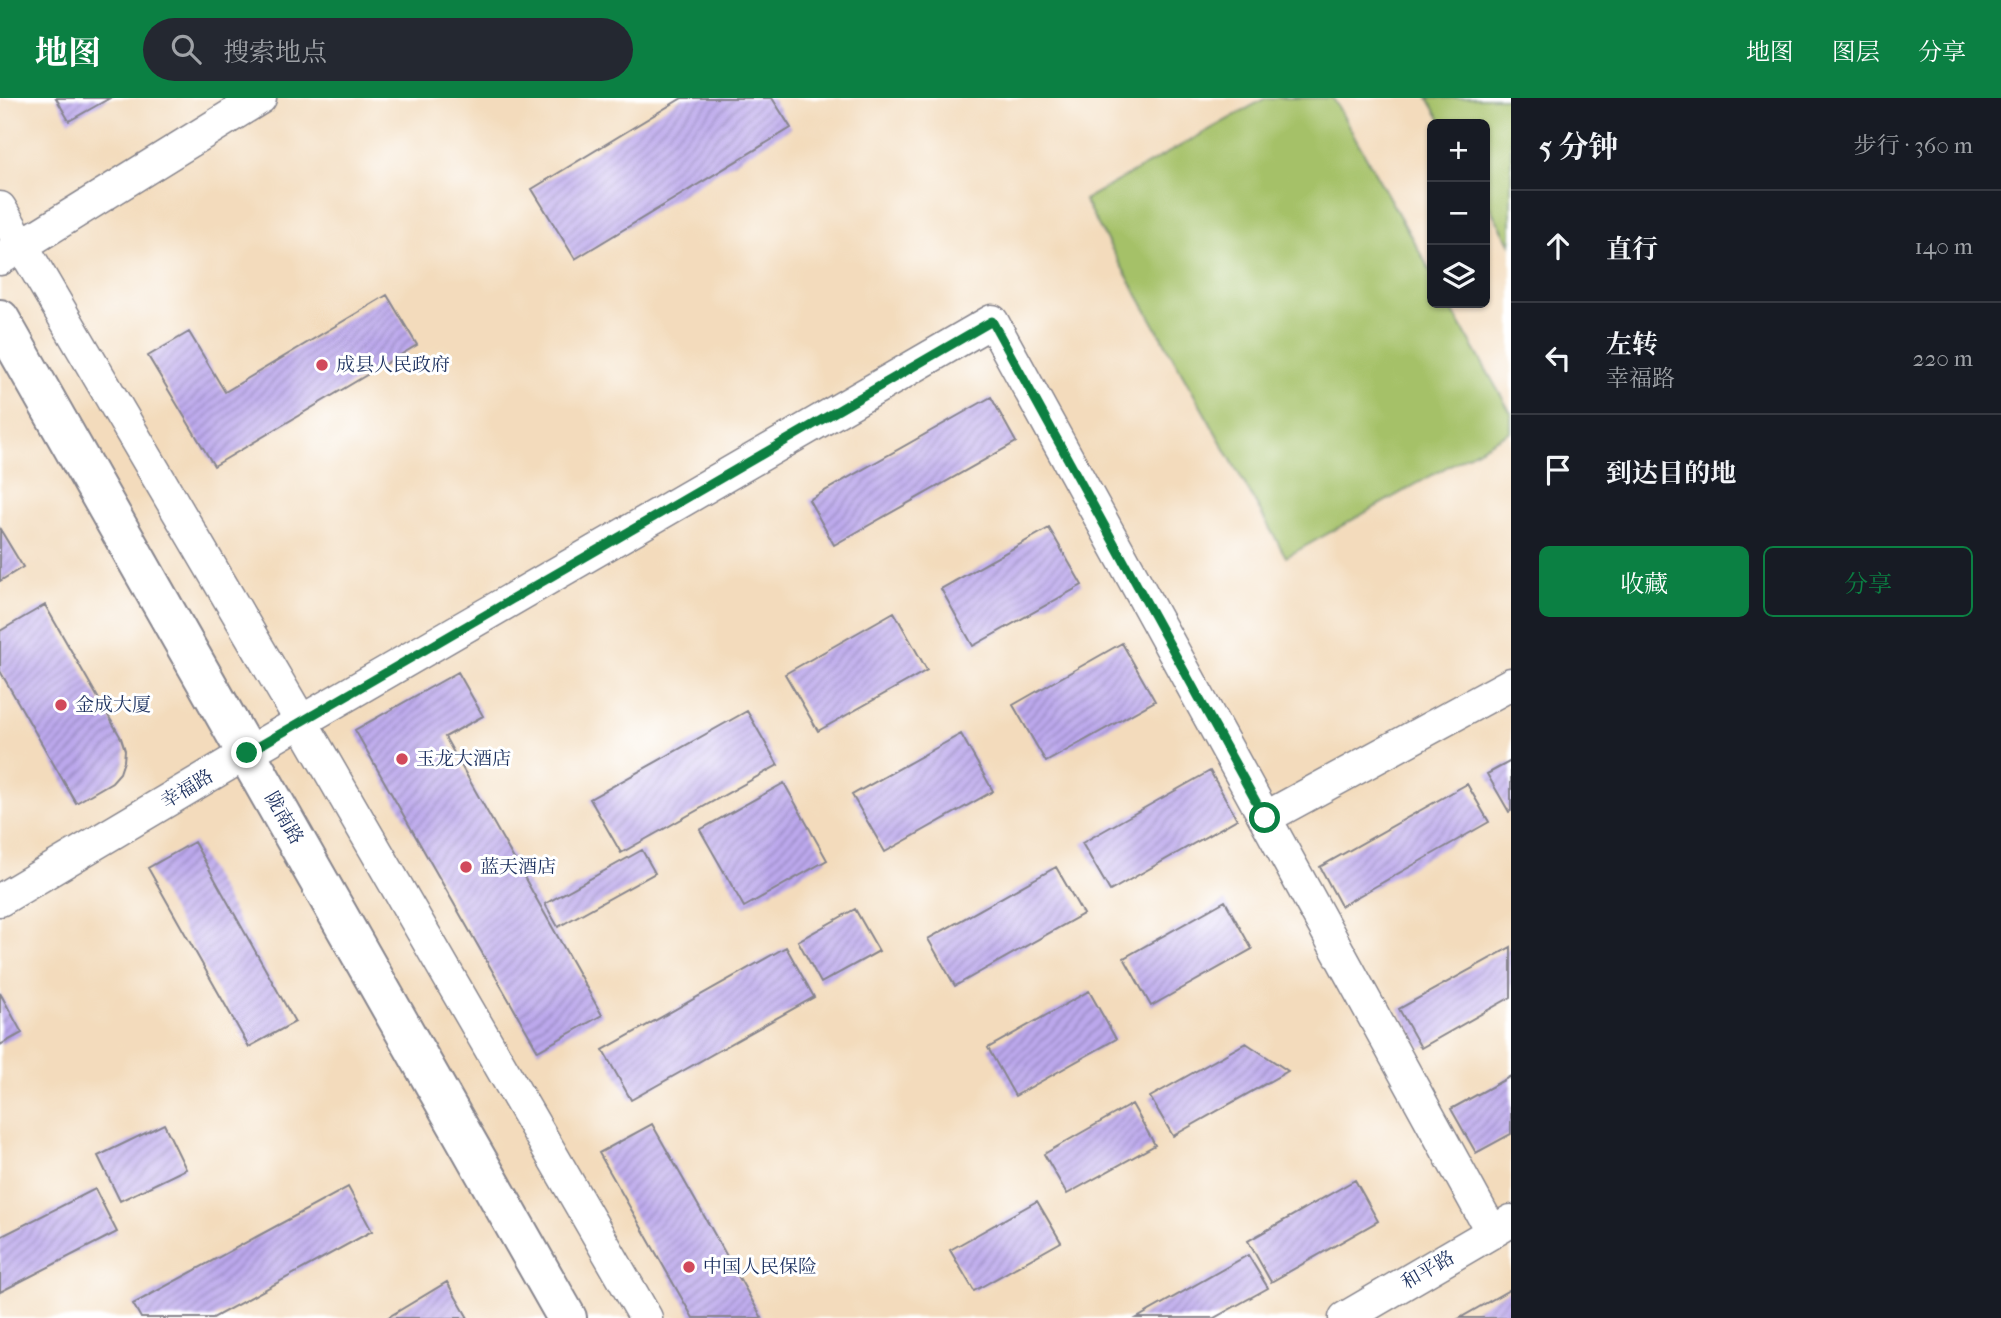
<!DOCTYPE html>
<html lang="zh">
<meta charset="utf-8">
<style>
:root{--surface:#171b24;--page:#242831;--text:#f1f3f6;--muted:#9ea1a6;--line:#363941;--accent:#0b8043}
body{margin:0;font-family:"IM FELL French Canon","Noto Serif SC",serif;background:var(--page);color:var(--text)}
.controls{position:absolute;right:21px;top:21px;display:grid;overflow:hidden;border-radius:10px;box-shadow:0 2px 5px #0004}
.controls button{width:63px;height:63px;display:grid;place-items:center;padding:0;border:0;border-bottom:2px solid var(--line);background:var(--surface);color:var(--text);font:35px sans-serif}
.stop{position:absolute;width:21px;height:21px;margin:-16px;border:5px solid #0b8043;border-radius:50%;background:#fff}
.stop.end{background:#0b8043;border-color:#fff;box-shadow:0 2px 7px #0008}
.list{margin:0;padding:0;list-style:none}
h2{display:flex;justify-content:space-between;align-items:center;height:91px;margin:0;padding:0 28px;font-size:30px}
h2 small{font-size:23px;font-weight:400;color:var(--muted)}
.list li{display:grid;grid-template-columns:46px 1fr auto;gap:21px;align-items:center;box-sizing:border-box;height:112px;padding:0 28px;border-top:2px solid var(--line)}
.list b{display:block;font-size:26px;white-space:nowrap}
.list p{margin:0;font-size:23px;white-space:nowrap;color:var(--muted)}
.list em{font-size:23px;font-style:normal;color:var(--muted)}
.actions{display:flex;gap:14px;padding:21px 28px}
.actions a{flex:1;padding:16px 0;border:2px solid var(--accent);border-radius:10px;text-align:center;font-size:24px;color:var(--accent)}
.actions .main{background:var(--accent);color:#fff}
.icon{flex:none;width:38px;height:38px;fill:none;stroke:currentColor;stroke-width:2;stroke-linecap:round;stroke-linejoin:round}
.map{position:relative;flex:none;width:1511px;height:1220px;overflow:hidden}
header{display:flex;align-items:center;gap:42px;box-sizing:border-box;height:98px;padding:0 35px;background:var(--accent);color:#fff}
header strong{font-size:33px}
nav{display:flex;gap:38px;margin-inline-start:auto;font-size:24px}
.search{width:490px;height:63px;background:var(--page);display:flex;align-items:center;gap:18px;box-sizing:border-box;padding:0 24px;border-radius:38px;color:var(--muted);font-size:26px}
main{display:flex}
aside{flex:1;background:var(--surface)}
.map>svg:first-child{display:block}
.pitch{fill:#a5c167;stroke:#607862;stroke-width:2}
.building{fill:url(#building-hatch)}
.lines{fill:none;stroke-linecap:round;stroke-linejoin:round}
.minor-casing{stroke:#87858d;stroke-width:35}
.major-casing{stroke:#87858d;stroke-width:42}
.minor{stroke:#fff;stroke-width:32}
.major{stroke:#fff;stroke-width:38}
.route{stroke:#0b8043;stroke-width:9}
.poi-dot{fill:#d1495b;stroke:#fff;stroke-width:2.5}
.labels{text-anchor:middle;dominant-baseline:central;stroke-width:6;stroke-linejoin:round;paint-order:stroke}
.poi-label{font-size:19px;fill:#1b2f5e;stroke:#fff;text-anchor:start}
.street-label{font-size:19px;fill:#1b2f5e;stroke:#fff}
</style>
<header>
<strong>地图</strong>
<div class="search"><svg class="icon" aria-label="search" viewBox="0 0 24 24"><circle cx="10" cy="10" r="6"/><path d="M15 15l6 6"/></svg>搜索地点</div>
<nav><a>地图</a><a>图层</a><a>分享</a></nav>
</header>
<main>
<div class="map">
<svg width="1511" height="1220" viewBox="0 0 1511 1220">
<defs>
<pattern id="building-hatch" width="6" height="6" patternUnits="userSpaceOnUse" patternTransform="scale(1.75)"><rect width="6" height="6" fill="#bca8ec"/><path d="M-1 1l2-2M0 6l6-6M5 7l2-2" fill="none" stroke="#9889c2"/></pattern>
</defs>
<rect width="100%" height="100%" fill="#fff"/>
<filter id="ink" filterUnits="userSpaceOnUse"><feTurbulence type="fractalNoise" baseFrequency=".0143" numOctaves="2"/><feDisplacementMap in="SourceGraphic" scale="14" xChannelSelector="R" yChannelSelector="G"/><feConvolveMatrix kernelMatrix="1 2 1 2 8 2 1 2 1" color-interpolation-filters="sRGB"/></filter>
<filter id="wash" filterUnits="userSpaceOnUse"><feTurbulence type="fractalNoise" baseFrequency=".00686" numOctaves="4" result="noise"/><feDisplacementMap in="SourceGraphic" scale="28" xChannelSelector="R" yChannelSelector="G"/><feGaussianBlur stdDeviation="1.57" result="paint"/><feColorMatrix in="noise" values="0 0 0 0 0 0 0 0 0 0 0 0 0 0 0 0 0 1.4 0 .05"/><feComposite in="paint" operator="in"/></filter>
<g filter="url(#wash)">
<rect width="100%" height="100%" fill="#f3dbbc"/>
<!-- pitch -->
<path class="pitch" d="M1266 0H1333L1432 176V205H1448L1511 315V333L1286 459 1084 102Z
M1428 0H1511V147L1485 101V26H1443Z"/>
<g id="blocks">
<!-- building -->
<path class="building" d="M56 0H110L69 23Z
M682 0H772L791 30 575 161 532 91Z
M387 197 417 247 214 368 148 258 189 234 225 294Z
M991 299 1016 344 834 447 809 402Z
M1049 430 1082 487 973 548 941 491Z
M0 431 23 469 0 483Z
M45 507 121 640 125 652 124 663 120 675 112 684 76 705 0 573V533Z
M894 514 927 572 818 633 785 576Z
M1122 545 1155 603 1046 664 1013 607Z
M458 574 483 618 445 639 602 917 538 953 355 632Z
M747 613 778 667 621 755 590 701Z
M961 636 993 693 885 754 852 697Z
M1511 663V713L1509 714 1487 676Z
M1210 673 1237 721 1110 793 1082 745Z
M784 685 827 762 744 809 700 732Z
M1467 686 1489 724 1341 808 1320 769Z
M194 744 295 924 249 949 148 770Z
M642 752 655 775 558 829 545 806Z
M1056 769 1083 816 955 888 928 841Z
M1225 803 1252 851 1151 908 1124 860Z
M855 811 879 853 821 885 798 843Z
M786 849 814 899 631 1002 603 952Z
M1511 849V899L1421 950 1399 911Z
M1089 893 1116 941 1015 998 988 950Z
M0 895 22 935 0 947Z
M1246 945 1288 973 1173 1038 1150 999Z
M1511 978V1036L1476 1055 1451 1011Z
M1132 1006 1155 1047 1067 1096 1044 1056Z
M164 1026 186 1071 120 1103 98 1058Z
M652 1026 762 1220H693L599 1055Z
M1355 1082 1378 1123 1271 1184 1248 1143Z
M348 1089 372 1133 213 1220H141L133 1206Z
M95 1091 117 1134 0 1194V1139Z
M1037 1103 1061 1144 974 1193 950 1152Z
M1248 1157 1268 1190 1214 1220H1137Z
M447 1184 468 1220H387Z
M1511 1191V1220H1460Z"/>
</g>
</g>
<g filter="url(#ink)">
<use href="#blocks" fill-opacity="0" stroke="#87858d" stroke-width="2"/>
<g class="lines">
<!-- minor casing -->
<g class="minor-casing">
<path id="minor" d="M0 110 301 623 646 1220
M0 161 260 0
M0 802 247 655 992 223 1265 720
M1492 1134 1265 720 1511 586
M1345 1220 1511 1123"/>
</g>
<!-- major casing -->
<g class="major-casing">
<path id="major" d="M0 221 567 1220"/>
</g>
<!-- minor -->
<use href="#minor" class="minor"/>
<!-- major -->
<use href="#major" class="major"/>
</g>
</g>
<g class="lines" filter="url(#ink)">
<!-- route -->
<path class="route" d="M247 655 992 223 1265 720"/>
</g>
<!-- markers -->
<g class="poi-dot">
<circle cx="322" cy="267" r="7"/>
<circle cx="61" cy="607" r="7"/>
<circle cx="402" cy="661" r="7"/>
<circle cx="466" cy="769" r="7"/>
<circle cx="689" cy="1169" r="7"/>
</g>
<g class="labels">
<!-- poi labels -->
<g class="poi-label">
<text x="336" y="267">成县人民政府</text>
<text x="75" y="607">金成大厦</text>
<text x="416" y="661">玉龙大酒店</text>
<text x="480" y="769">蓝天酒店</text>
<text x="703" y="1169">中国人民保险</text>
</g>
<!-- street labels -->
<g class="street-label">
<text transform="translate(187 691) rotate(-31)">幸福路</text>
<text transform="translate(284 720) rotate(60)">陇南路</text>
<text transform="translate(1428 1172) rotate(-30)">和平路</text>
</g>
</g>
</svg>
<div class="controls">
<button>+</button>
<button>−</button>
<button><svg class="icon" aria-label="layers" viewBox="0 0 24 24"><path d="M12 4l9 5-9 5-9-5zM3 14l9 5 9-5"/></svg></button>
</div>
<div class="stop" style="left:1265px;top:720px"></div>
<div class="stop end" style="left:247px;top:655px"></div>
</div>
<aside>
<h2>5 分钟<small>步行 · 360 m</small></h2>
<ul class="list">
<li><svg class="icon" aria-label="ahead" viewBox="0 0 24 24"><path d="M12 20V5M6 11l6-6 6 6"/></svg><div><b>直行</b></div><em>140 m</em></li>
<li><svg class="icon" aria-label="left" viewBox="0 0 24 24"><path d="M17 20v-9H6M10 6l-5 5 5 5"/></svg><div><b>左转</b><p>幸福路</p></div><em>220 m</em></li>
<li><svg class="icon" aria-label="arrive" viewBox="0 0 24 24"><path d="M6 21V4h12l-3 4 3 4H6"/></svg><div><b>到达目的地</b></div></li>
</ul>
<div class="actions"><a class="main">收藏</a><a>分享</a></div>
</aside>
</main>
